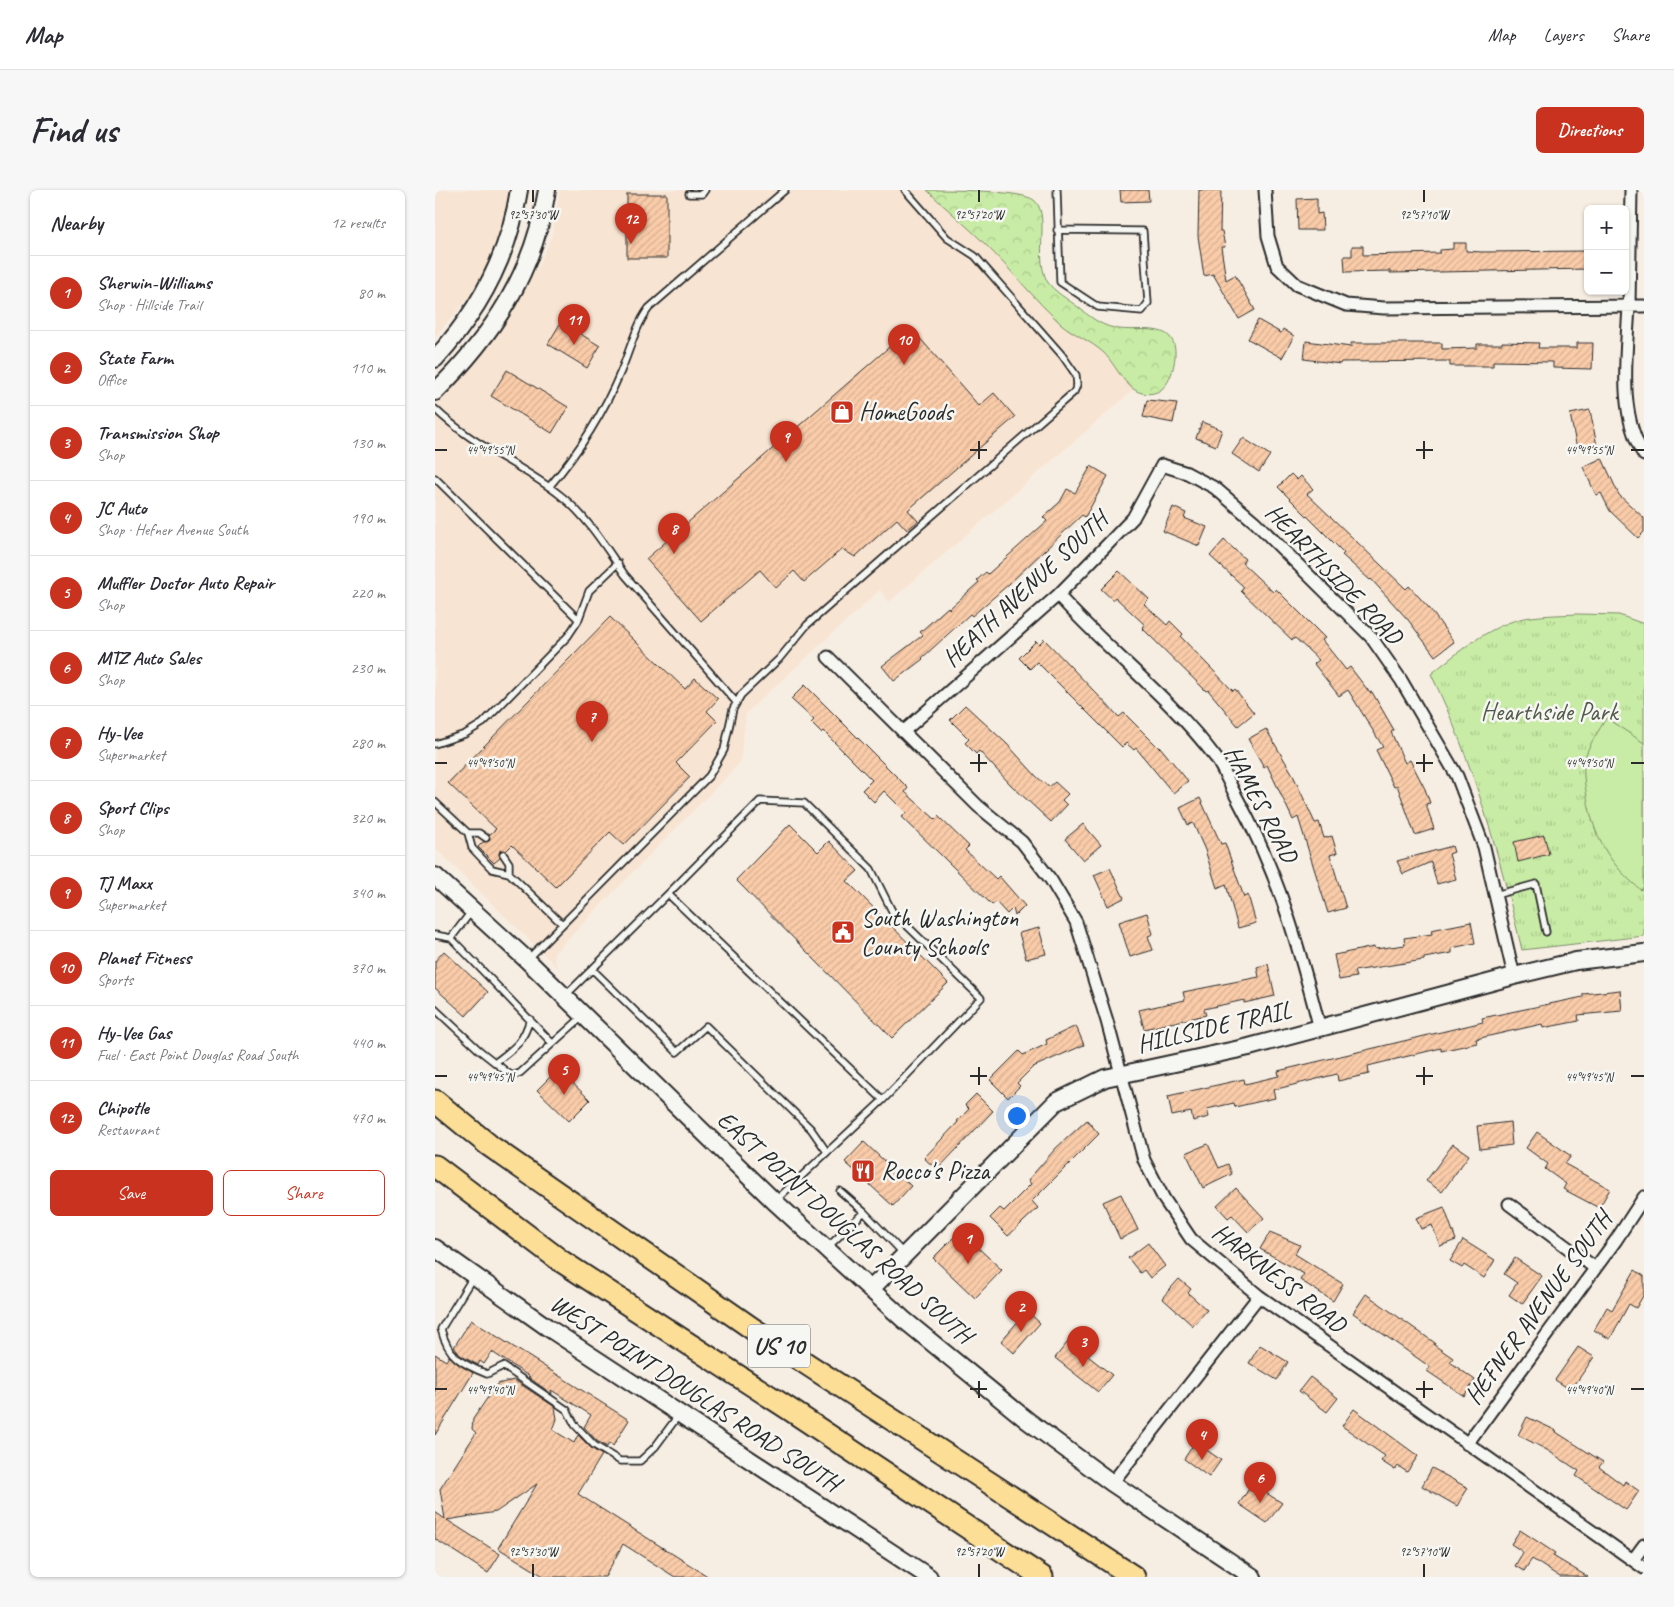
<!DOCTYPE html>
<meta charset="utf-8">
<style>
:root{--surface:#fff;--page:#f7f7f7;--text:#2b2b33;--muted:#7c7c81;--line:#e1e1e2;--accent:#c8321e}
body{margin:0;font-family:Caveat,sans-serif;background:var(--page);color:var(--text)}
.controls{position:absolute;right:15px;top:15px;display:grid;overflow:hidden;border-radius:8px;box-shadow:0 1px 4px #0004}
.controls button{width:45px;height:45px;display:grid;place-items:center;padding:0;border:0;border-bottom:1px solid var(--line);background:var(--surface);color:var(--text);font:25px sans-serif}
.you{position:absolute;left:581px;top:925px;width:18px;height:18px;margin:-12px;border:4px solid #fff;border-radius:50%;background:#1a73e8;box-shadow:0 0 0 8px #1a73e833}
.badge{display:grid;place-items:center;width:32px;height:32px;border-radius:50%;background:var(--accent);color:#fff;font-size:16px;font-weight:700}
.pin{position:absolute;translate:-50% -41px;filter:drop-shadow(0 1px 2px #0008)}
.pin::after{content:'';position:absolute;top:26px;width:18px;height:15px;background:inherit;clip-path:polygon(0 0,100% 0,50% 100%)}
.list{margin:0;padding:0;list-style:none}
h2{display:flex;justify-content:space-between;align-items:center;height:65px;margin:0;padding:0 20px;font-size:21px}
h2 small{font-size:16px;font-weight:400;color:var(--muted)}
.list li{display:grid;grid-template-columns:32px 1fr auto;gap:15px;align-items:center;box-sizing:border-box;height:75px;padding:0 20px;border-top:1px solid var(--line)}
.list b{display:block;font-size:19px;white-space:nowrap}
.list p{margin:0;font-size:16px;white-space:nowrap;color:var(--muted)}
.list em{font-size:16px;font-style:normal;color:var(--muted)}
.actions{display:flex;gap:10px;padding:15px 20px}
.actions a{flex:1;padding:11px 0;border:1px solid var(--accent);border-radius:8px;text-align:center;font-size:18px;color:var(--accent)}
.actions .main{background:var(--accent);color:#fff}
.map{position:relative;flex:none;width:1209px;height:1387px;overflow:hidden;border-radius:8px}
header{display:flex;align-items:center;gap:30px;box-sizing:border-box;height:70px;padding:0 25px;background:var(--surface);border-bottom:1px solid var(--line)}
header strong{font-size:24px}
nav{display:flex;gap:28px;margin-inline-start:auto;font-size:18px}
.intro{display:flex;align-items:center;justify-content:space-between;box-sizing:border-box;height:120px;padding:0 30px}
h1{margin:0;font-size:35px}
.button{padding:12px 22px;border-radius:8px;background:var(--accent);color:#fff;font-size:18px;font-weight:700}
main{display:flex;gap:30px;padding:0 30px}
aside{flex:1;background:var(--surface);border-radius:8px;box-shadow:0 1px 4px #0004}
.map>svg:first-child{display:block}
.built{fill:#f8e4d2}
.grass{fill:url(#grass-tufts);stroke:#7a8c68}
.forest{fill:url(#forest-crowns);stroke:#7a8c68}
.pitch{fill:#c8eca5;stroke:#7a8c68}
.building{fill:url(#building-hatch);stroke:#2b2b2b}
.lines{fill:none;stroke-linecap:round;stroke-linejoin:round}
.lane-casing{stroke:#2b2b2b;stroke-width:9}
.street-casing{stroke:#2b2b2b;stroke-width:15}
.secondary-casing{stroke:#2b2b2b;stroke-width:20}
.highway-casing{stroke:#2b2b2b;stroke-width:25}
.lane{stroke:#f6f6f2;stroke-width:5.5}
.street{stroke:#f6f6f2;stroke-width:11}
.secondary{stroke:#f6f6f2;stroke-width:16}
.highway{stroke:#fdde96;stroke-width:21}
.ticks{fill:none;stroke:#2b2b2b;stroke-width:2}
.labels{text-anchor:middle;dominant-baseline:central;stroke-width:5;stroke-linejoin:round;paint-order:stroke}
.shield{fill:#f6f6f2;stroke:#686867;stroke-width:1}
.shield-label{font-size:24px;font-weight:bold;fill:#2b2b2b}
.poi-label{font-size:25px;fill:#2b2b2b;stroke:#f6f6f2;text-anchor:start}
.street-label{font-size:25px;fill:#2b2b2b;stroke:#f6f6f2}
.park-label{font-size:25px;fill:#525b4a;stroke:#f6f6f2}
.ticks-label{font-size:12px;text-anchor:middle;fill:#2b2b2b;stroke:#f6f6f2;stroke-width:5;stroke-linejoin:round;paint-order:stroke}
</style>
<header>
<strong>Map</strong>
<nav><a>Map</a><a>Layers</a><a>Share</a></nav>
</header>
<div class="intro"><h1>Find us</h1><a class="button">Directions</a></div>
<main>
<aside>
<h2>Nearby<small>12 results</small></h2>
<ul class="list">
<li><span class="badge">1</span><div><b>Sherwin-Williams</b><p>Shop · Hillside Trail</p></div><em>80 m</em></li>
<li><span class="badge">2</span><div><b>State Farm</b><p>Office</p></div><em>110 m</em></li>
<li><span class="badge">3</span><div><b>Transmission Shop</b><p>Shop</p></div><em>130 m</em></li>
<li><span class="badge">4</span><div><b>JC Auto</b><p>Shop · Hefner Avenue South</p></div><em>190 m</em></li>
<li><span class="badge">5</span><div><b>Muffler Doctor Auto Repair</b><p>Shop</p></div><em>220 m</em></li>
<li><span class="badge">6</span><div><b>MTZ Auto Sales</b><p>Shop</p></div><em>230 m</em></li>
<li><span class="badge">7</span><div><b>Hy-Vee</b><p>Supermarket</p></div><em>280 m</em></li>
<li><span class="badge">8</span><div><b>Sport Clips</b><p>Shop</p></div><em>320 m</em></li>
<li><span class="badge">9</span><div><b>TJ Maxx</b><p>Supermarket</p></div><em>340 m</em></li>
<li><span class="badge">10</span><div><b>Planet Fitness</b><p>Sports</p></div><em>370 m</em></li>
<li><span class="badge">11</span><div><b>Hy-Vee Gas</b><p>Fuel · East Point Douglas Road South</p></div><em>440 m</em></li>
<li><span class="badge">12</span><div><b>Chipotle</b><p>Restaurant</p></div><em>470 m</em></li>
</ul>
<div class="actions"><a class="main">Save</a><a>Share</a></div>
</aside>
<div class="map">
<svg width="1209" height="1387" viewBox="0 0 1209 1387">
<defs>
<pattern id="grass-tufts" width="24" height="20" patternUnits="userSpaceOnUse" patternTransform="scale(1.25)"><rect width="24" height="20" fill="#c8eca5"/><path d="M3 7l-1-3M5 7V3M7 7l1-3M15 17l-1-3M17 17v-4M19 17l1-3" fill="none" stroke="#accb8e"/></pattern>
<pattern id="forest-crowns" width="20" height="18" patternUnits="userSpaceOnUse" patternTransform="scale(1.25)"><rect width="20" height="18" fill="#c8eca5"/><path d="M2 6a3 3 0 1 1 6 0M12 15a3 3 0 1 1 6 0" fill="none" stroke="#accb8e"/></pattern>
<pattern id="building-hatch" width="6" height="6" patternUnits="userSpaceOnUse" patternTransform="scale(1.25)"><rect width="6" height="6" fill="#facca9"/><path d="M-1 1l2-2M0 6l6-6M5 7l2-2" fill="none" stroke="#d6af92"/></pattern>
</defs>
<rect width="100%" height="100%" fill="#f7eee3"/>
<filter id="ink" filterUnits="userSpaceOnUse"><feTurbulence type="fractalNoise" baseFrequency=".02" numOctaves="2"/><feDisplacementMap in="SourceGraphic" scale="10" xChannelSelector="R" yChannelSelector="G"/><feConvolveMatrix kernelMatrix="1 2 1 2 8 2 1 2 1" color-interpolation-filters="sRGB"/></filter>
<g filter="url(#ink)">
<!-- built -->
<path class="built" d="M0 0H76L69 37 54 75 35 106 0 147Z
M125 0H522L703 196 454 412 445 400 311 523 305 573 119 763 120 772 124 779 0 658V214L51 159 104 75 117 45Z"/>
<!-- grass -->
<path class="grass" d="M1143 424 1184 425 1209 434V746L1087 760C1065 667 1038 571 996 484 1022 463 1051 438 1085 429 1103 425 1124 425 1143 424Z"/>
<!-- forest -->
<path class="forest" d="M492 0C514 0 585 0 599 10 607 17 607 29 607 39 607 55 604 76 612 91 618 101 634 110 643 117 654 126 665 135 679 138 701 144 743 128 740 167 738 186 730 208 707 203 690 199 681 175 669 163 656 151 639 145 625 133 600 110 579 83 555 59 535 38 512 20 492 0Z"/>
<!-- pitch -->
<path class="pitch" d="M1171 528 1209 553V696L1206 700C1174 674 1159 648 1152 607 1150 595 1147 581 1150 569 1152 556 1165 540 1171 528Z"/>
<!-- building -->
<path class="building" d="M685 0H713L714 11 686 12Z
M764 0H786L785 41H787L790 57H786L791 90 800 85 820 120 804 129 778 84 769 86 763 46Z
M192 4H232V68H192Z
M882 8V24L887 23 888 40H863L862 9Z
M1018 53H1031V61L1047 62 1153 61V79L955 83V81L910 82 909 66H917V56H928V65L1005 63V60L1018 59Z
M823 130 846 143 848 139 859 146 847 168 813 149Z
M126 132 165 156 152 178 113 154Z
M476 138 544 216 559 203 580 227 473 320 483 331 472 340 462 329 420 367 407 359 369 392 359 381 341 398 325 380 266 431 211 369Z
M871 151 916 157V153H1007V159L1042 158V154H1067V152L1104 153 1103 158H1142V153H1158L1157 179 1118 178V172L1058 171V176H1015V171L906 172 905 174 869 169Z
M72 180 133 217 117 243 56 206Z
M712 210 742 213 738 233 708 227Z
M1155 220 1162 256 1142 259 1135 224Z
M767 232 787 240 781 256 761 248Z
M808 248 835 265 824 282 797 264Z
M1167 268 1184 305 1209 328V342L1203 348 1175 321 1166 303 1161 305 1148 277Z
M656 276 673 286 650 327 647 325 574 394 537 426 535 424 487 468 488 469 459 491 447 476 488 445 485 442 513 417 514 419 544 392 542 390 551 382 553 384 612 331 608 327 625 312 632 299 640 303Z
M856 284 862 290 866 286 878 299 872 304 971 399 974 396 995 419 1019 452 1000 466 974 431 936 389 935 390 907 365 909 363 843 297Z
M738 317 751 323 749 328 772 337 764 356 728 341Z
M789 350 810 369 807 373 838 402 841 399 890 448 887 450 911 480 915 477 935 503 937 502 959 540 956 542 970 573 975 570 990 599 995 613 991 614 999 639 980 645 962 595 959 597 941 560 948 557 913 500 904 506 879 474 884 470 860 448 857 450 806 401 809 397 775 366Z
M684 381 714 409 709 414 732 435 735 431 748 444 746 447 798 501 800 499 819 523 803 536 773 500 771 501 707 438 710 435 680 407 678 410 666 399Z
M175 427 250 499 260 488 283 509 272 521 282 531 241 573 255 587 189 655 175 642 121 697 77 655 71 661 65 660V668L59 673 43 657 48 652 54 651V645L61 639 13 593Z
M609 449 684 527 689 523 724 558 725 557 753 591 738 603 701 558 699 560 691 553 687 557 602 472 595 479 584 468 601 451 604 454Z
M370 495 473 598 470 602 500 629 503 626 534 656 530 660 561 689 564 686 590 716 580 726 578 718 572 724 561 712 557 715 467 627 471 623 449 601 439 612 427 600 437 590 388 541 386 543 376 533 379 530 356 509Z
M530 515 572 554 602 587 614 597 620 592 633 604 627 610 632 615 616 632 576 595 544 561 541 564 530 553 534 549 515 530Z
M831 539 857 583 880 633 884 632 889 648 897 646 902 663 895 665 911 718 893 723 863 627 858 630 832 575 829 577 813 549Z
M765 608 786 654 790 653 809 707 813 705 821 733 803 738 791 694 782 698 770 660 758 633 753 635 745 618Z
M355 634 383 662 394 651 423 681 412 691 513 793 457 848 301 690Z
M648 634 666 655 648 670 630 649Z
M1109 645 1114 664 1083 672 1079 652Z
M1017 656 1019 662 1014 664 1021 689 1002 694 996 672 968 684 962 671Z
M675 678 689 708 673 716 659 685Z
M712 723 718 744 713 746 718 760 695 767 684 732Z
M1036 732 1040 753 1017 758V763L989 768V770L919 781 921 787 904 790 899 765 939 757 940 759 970 755 969 748 997 744 996 740Z
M604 738 611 764 591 769 584 743Z
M9 761 53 802 31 826 0 798V771Z
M833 774 840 806 809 813V810L769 819 771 825 709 839 704 820 750 810 748 802 824 787 822 777Z
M1185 800 1187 821 1143 825 1144 831 1108 838 1107 834 1041 849 1042 853 1006 861V858L933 876 934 884 903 891 902 884 838 900 840 908 800 917 799 913 772 919 774 927 758 931 756 922 737 926 733 906 809 889 810 894 844 886 843 881 1048 832 1047 828 1148 807V804Z
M641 836 649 855 598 877 582 893 585 896 573 908 555 890 584 861 588 865 612 854 611 850Z
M123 879 155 910 134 931 102 900Z
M541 904 558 921 502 980 489 968 523 932 522 931 534 919 530 915Z
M652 930 664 944 597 1011 603 1018 573 1046 555 1028 565 1018 569 1021 596 994 593 990 621 958Z
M1075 932 1077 955 1045 959 1042 936Z
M1102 942 1136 966 1130 974 1175 999 1164 1018 1128 999 1131 994 1110 979 1113 974 1091 958Z
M429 952 476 996 458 1016 410 972Z
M773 954 784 978 793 974 797 984 768 998 751 963Z
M1018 954 1034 965 1007 1002 991 991Z
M801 998 829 1028 813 1042 797 1025 793 1028 782 1016Z
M686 1004 703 1040 685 1049 668 1012Z
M1009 1017 1021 1050 1005 1056 997 1035 986 1039 981 1028Z
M525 1041 567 1080 540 1108 498 1068Z
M835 1042 865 1055 860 1064 908 1094 898 1111 865 1090 869 1084 825 1059Z
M1028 1050 1060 1070 1049 1088 1029 1075 1027 1078 1015 1071Z
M713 1053 730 1076 715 1088 709 1080 705 1083 693 1068Z
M1080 1068 1107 1086 1087 1114 1074 1105 1082 1093 1069 1084Z
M1200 1080 1209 1086V1104L1201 1118 1194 1114 1175 1149 1159 1140 1172 1117 1177 1120Z
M744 1089 756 1099 753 1103 772 1120 758 1136 727 1108Z
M931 1104 1000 1153 999 1155 1018 1168 1015 1172 1040 1190 1029 1206 992 1181 995 1177 918 1123Z
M592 1121 605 1133 579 1163 566 1151Z
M36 1130 194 1230 178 1256 174 1253 172 1257 162 1251 149 1237 156 1225 116 1200 117 1204 93 1187H95L57 1162 49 1174 45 1171 43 1175 25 1165 19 1157Z
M640 1143 659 1158 653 1166 677 1185 663 1202 620 1168Z
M825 1155 853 1172 842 1190 814 1173Z
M1143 1157 1159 1167 1136 1200 1120 1190Z
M0 1164 11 1171 14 1166 38 1183 0 1245Z
M875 1187 903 1208 892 1222 864 1201Z
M79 1190 120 1217 122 1229 118 1240 139 1253 143 1245 156 1258 167 1265 143 1304 274 1387H240L188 1354 170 1387H110L63 1358 102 1294 61 1322 12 1330 65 1364 53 1383 0 1349V1322L10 1329 5 1299 41 1243 37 1239 38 1229 62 1194Z
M919 1219 983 1266 972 1282 963 1276 960 1280 946 1271 950 1266 907 1236Z
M1092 1227 1122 1241 1121 1242 1168 1272 1164 1277 1188 1295 1190 1291 1204 1301 1191 1320 1141 1286 1144 1281 1112 1260 1083 1245Z
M760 1252 786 1270 774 1287 749 1269Z
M997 1278 1033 1298 1022 1316 987 1296Z
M817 1294 847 1313 832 1333 804 1314Z
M1085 1340 1120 1363 1118 1366 1153 1387H1125L1097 1369 1089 1381 1080 1376 1088 1362 1076 1354Z"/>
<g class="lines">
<!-- lane casing -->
<g class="lane-casing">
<path id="lane" d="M622 0 625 92 663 117 707 121 713 113 708 41 622 40
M254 4H267L270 0
M0 219C37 255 85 274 125 305 152 326 171 358 190 385L301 512
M0 288 143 429
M114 297C143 263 169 222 186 181 195 160 200 137 214 118L350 0
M0 554 30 544 48 533 133 446 143 431 154 401 183 373
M0 612 33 643 37 658 57 679 74 683 127 734
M33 643H44L51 648
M68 664 74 673V683
M233 704 325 611 369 613 436 679 457 721 546 808 448 910
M1060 705 1101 694 1111 742
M0 745 16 748 117 853
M16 748 36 722
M94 768 274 586 289 560 298 519 306 505 344 469 372 435 639 202 642 195 641 185 627 165 540 66 512 48 470 0
M157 779 242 862 271 836 376 939 392 962
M131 805 233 704 448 910 341 1010
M0 819 44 860 77 886 85 883 148 826
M61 872C80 857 88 853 95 829
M405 1001 429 1022
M392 1058 429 1022 468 1063
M38 1087 6 1139C13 1167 27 1174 52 1184L68 1176 132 1220 140 1235 159 1255 185 1271H205L220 1257 243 1226"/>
</g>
<!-- street casing -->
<g class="street-casing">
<path id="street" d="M830 0 833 46 842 76 862 95 911 115 949 118 1209 116
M1196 0C1195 38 1195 77 1194 115 1192 163 1182 222 1209 265
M623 405C673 461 735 507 781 568 789 580 795 595 802 608 843 682 864 757 885 839
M393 467 543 616 587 652 616 690 641 732 672 831 709 970 729 1009 756 1049 824 1106 1209 1378
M468 542 623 405 673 354 698 328 727 275 752 283 780 298 820 332 936 447 966 490 1022 586 1049 657 1079 786
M1074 1014 1160 1078
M1032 1254 1181 1050 1209 1007
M677 1293 824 1106
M1198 1370 1209 1355"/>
</g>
<!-- secondary casing -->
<g class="secondary-casing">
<path id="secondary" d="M0 169C45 120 74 66 84 0
M0 202C58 145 99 83 112 0
M0 686 92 770 339 1011 468 1129 593 1231 677 1293 818 1387
M0 1058 112 1137 494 1387
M435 1100 621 912 670 888 814 857 1079 786 1141 771 1209 763"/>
</g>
<!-- highway casing -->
<g class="highway-casing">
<path id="highway" d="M0 911 55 956 318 1139 699 1387
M0 976 126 1071 354 1219 607 1387"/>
</g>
<!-- lane -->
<use href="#lane" class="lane"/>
<!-- street -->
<use href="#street" class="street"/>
<!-- secondary -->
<use href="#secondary" class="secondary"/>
<!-- highway -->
<use href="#highway" class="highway"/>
</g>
</g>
<!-- ticks -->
<path class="ticks" d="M98 0V12M544 0V12M989 0V12M544 251V269M989 251V269M0 260H12M535 260H552M981 260H998M1196 260H1209M544 564V582M989 564V582M0 573H12M535 573H552M981 573H998M1196 573H1209M544 877V895M989 877V895M0 886H12M535 886H552M981 886H998M1196 886H1209M544 1191V1208M989 1191V1208M0 1199H12M535 1199H552M981 1199H998M1196 1199H1209M98 1374V1387M544 1374V1387M989 1374V1387"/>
<!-- icons -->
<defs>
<g id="shop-square" transform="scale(1.25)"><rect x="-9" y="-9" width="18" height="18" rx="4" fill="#c8321e" stroke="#f6f6f2"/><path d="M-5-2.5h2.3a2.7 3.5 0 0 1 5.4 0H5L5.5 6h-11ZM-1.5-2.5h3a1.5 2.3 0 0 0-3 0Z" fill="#fff"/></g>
<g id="civic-square" transform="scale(1.25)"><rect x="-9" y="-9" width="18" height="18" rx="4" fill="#c8321e" stroke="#f6f6f2"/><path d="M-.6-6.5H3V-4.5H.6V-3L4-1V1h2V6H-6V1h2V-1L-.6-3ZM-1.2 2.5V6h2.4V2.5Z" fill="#fff"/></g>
<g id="restaurant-square" transform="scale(1.25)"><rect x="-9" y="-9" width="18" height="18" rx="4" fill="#c8321e" stroke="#f6f6f2"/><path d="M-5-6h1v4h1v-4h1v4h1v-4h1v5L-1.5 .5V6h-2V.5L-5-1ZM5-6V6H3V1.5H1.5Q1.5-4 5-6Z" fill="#fff"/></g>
</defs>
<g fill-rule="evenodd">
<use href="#shop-square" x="407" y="222"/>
<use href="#civic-square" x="408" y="742"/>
<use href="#restaurant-square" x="428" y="981"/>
</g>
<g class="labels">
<!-- shield labels -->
<rect class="shield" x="313" y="1134.5" width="62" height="43" rx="4"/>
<g class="shield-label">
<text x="344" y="1156">US 10</text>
</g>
<!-- poi labels -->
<g class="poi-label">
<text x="424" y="222">HomeGoods</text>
<text x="426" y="728">South Washington<tspan x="426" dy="29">County Schools</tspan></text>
<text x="446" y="981">Rocco's Pizza</text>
</g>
<!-- street labels -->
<g class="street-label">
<text transform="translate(899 384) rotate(46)">HEARTHSIDE ROAD</text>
<text transform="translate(590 399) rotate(-43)">HEATH AVENUE SOUTH</text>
<text transform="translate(826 614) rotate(62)">HAMES ROAD</text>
<text transform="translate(779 837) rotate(-13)">HILLSIDE TRAIL</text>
<text transform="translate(410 1037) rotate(42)">EAST POINT DOUGLAS ROAD SOUTH</text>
<text transform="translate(844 1088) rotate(38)">HARKNESS ROAD</text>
<text transform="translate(1103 1118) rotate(-54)">HEFNER AVENUE SOUTH</text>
<text transform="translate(260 1203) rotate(33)">WEST POINT DOUGLAS ROAD SOUTH</text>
</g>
<!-- park labels -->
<g class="park-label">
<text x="1114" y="522">Hearthside Park</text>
</g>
</g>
<g class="ticks-label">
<text x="98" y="29">92°57'30"W</text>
<text x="544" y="29">92°57'20"W</text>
<text x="989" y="29">92°57'10"W</text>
<text x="55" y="264">44°49'55"N</text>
<text x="1154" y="264">44°49'55"N</text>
<text x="55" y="577">44°49'50"N</text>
<text x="1154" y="577">44°49'50"N</text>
<text x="55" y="891">44°49'45"N</text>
<text x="1154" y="891">44°49'45"N</text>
<text x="55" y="1204">44°49'40"N</text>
<text x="1154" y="1204">44°49'40"N</text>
<text x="98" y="1366">92°57'30"W</text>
<text x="544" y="1366">92°57'20"W</text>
<text x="989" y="1366">92°57'10"W</text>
</g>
</svg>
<div class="controls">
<button>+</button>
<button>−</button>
</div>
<div class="you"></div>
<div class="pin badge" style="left:533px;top:1074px">1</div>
<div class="pin badge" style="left:586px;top:1142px">2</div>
<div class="pin badge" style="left:648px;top:1177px">3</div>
<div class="pin badge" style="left:767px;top:1270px">4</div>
<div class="pin badge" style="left:129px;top:905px">5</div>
<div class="pin badge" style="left:825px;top:1313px">6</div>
<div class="pin badge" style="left:157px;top:552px">7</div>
<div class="pin badge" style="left:239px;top:364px">8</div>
<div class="pin badge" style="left:351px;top:272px">9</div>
<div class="pin badge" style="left:469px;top:175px">10</div>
<div class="pin badge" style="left:139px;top:155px">11</div>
<div class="pin badge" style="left:196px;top:54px">12</div>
</div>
</main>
